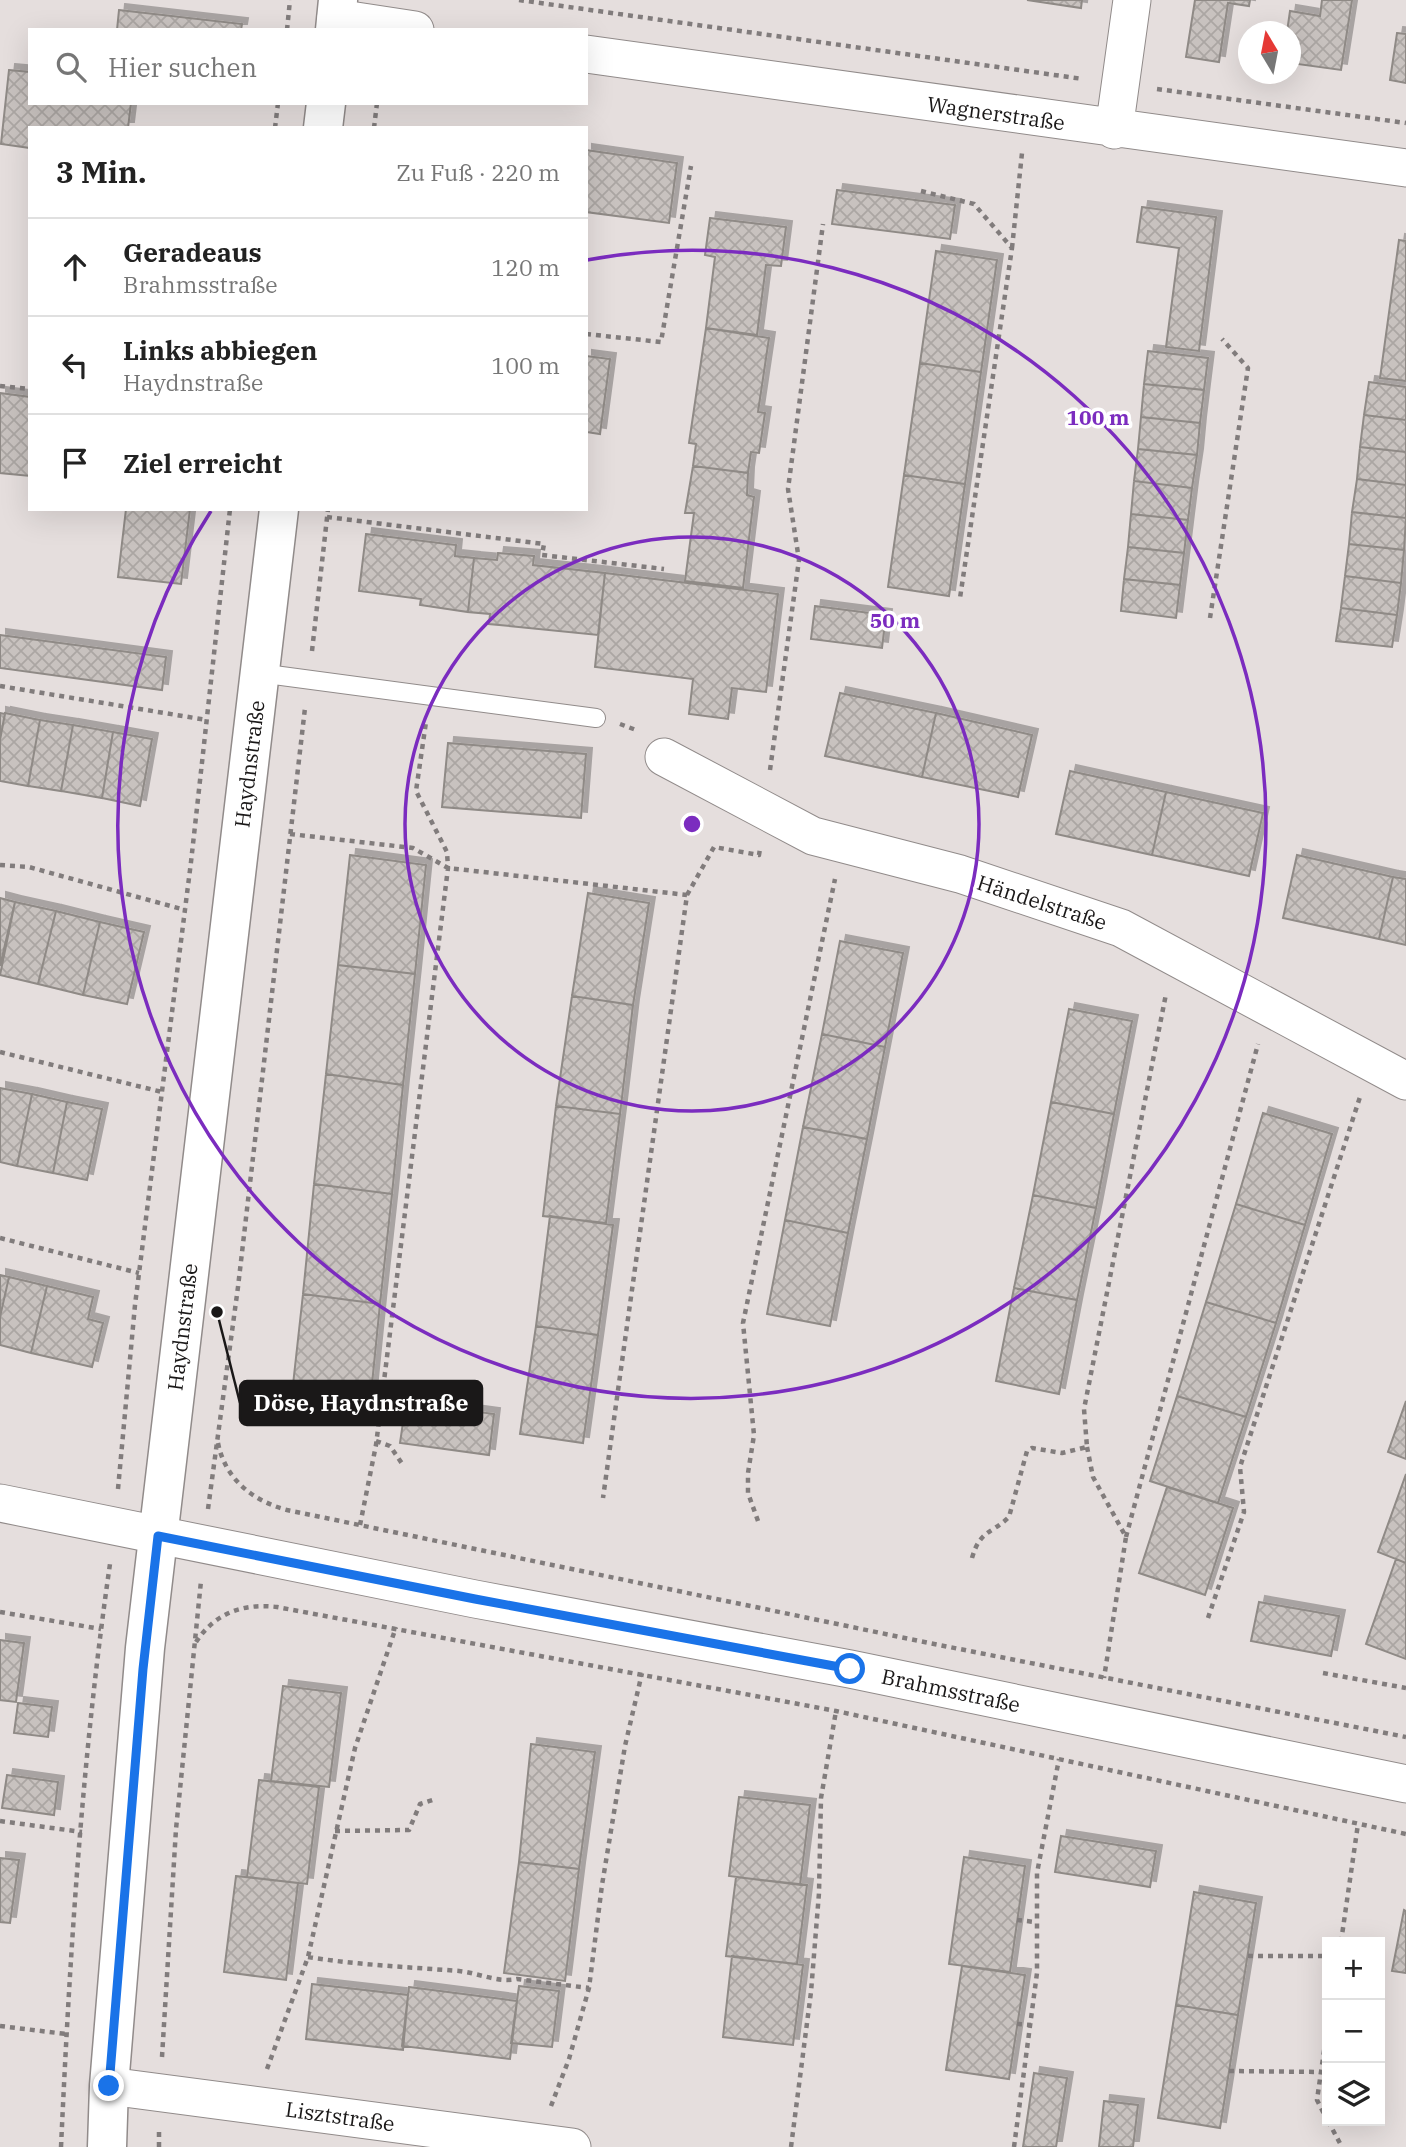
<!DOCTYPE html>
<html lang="de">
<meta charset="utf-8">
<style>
:root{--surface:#fff;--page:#f6f6f6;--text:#222;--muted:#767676;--line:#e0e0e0}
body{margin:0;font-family:"IBM Plex Serif",serif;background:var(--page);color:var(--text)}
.controls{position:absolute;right:21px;bottom:21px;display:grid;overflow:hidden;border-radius:0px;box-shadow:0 7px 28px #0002}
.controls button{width:63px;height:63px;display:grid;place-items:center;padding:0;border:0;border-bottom:2px solid var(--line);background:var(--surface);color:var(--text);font:35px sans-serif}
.compass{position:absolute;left:1238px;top:21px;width:63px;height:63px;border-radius:50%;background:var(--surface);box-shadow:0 7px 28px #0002;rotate:350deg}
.stop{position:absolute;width:21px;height:21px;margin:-16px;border:5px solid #1a73e8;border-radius:50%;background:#fff}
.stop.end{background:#1a73e8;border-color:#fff;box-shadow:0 2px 7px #0008}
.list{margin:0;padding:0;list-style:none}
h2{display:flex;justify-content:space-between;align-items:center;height:91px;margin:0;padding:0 28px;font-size:30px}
h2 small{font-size:23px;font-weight:400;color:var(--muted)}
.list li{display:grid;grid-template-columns:46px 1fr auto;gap:21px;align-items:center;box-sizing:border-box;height:98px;padding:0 28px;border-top:2px solid var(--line)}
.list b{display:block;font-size:26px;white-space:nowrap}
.list p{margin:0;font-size:23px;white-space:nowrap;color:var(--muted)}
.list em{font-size:23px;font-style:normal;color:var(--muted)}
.icon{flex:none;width:38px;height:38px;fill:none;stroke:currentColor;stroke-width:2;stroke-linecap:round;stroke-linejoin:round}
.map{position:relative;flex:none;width:1406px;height:2147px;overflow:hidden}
.search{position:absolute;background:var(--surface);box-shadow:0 7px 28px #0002;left:28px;top:28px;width:560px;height:77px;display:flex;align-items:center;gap:18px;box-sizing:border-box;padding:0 24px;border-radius:0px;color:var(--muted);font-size:26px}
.panel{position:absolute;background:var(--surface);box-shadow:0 7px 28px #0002;left:28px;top:126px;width:560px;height:385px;border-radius:0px}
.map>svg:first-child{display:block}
.building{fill:url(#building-cross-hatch);stroke:#8f8a86;stroke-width:2;filter:url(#shadow)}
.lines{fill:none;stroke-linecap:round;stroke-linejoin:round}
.service-casing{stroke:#918b8a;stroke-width:20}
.minor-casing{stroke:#918b8a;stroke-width:39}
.tertiary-casing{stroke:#918b8a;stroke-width:41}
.path{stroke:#817c7c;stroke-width:4.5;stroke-dasharray:5 5;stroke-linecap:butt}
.service{stroke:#fff;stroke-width:18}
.minor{stroke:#fff;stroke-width:37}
.tertiary{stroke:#fff;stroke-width:38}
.route{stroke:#1a73e8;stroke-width:9}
.ring{fill:none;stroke:#7b2cbf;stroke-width:3.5}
.labels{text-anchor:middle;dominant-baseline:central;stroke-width:7;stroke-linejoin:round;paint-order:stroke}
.street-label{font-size:21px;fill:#1a1818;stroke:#fff}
.centre{fill:#7b2cbf;stroke:#fff;stroke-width:3.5}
.ring-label{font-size:21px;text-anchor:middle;font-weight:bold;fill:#7b2cbf;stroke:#fff;stroke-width:7;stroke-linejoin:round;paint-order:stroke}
.leader{fill:none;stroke:#1a1818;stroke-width:2.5}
.callout-dot{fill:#1a1818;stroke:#fff;stroke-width:2.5}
.callout{fill:#1a1818;stroke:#1a1818;stroke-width:2.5}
.callout-label{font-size:23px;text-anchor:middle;font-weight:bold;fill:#fff}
</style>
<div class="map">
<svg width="1406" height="2147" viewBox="0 0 1406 2147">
<defs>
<pattern id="building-cross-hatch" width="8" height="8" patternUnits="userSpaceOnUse" patternTransform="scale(1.75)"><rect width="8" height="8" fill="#c8c2bf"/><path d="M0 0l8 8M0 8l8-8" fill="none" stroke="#aba6a3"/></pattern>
<filter id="shadow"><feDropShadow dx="6" dy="-6" stdDeviation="0" flood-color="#0004"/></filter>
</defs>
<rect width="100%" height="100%" fill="#e5dedd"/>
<!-- building -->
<path class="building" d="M1027 0H1082L1081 8Z
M1195 0H1250L1249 6 1228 3 1219 62 1186 57Z
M1322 0H1352L1341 70 1290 63V32H1287L1290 11 1320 16Z
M119 10 242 24 241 30H117Z
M1397 33 1406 34V83L1390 80Z
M9 70 30 72V103H131L128 128H30V148L1 144Z
M586 150 677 163 669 223 586 212Z
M837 190 955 205 950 239 832 224Z
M1142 207 1216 217 1199 351 1166 347 1179 248 1137 242Z
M710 218 786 227 781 266 766 265 757 335 706 328 715 257 705 255Z
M1399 240 1406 241V381L1380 378Z
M936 251 997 260 981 372 920 363Z
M706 328 769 338 758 412 765 413 759 453 751 452 748 473 693 466 696 444 689 443Z
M1148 351 1208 358 1204 390 1144 384Z
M586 356 610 359 600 434 586 432Z
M920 363 981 372 965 484 904 475Z
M1369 382 1406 387V420L1364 415Z
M1144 384 1204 390 1200 423 1141 417Z
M0 393 30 397V476L0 473Z
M1364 415 1406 420V452L1360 447Z
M1141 417 1200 423 1197 455 1138 449Z
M1360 447 1406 452V485L1357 479Z
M1138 449 1197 455 1192 488 1134 481Z
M693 466 748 473 747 495 754 497 743 588 685 581 694 513H685Z
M904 475 965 484 949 596 888 587Z
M1357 479 1406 485V518L1352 512Z
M1134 481 1192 488 1188 520 1131 514Z
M126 509H190L181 584 118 577Z
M1352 512 1406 518 1404 550 1349 544Z
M1131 514 1188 520 1184 553 1128 547Z
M366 534 456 545 455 556 474 558 468 612 420 605 421 599 359 591Z
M1349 544 1404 550 1401 583 1345 576Z
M1128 547 1184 553 1180 585 1124 579Z
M498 553 534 556 533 565 605 573 598 635 489 624 490 614 468 612 474 558 497 560Z
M605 573 778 594 766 692 732 688 728 719 689 714 693 679 595 667Z
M1345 576 1401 583 1397 615 1341 608Z
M1124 579 1180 585 1176 618 1121 611Z
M815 606 886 615 882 648 811 639Z
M1341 608 1397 615 1392 647 1336 641Z
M0 635 166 657 162 690 0 668Z
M840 693 936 713 922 777 825 756Z
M0 713 5 714 0 740Z
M5 713 40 720 28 786 0 781V740Z
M936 713 1032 735 1018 797 922 777Z
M40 720 73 725 61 791 28 786Z
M73 725 113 732 102 798 61 791Z
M113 732 152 739 140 806 102 798Z
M448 743 586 754 581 818 442 807Z
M1070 771 1166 792 1152 855 1056 834Z
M1166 792 1263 813 1249 876 1152 855Z
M350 855 426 865 415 974 338 965Z
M1297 855 1393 877 1379 939 1283 918Z
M1393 877 1406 879V945L1379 939Z
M588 893 649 903 633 1005 572 996Z
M0 898 15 902 0 966Z
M15 902 56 911 38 984 0 975Z
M56 911 100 922 83 995 38 984Z
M100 922 144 932 127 1004 83 995Z
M840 941 903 953 885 1047 822 1034Z
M338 965 415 974 403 1085 326 1074Z
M572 996 633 1005 620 1114 556 1106Z
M1069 1009 1132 1021 1114 1114 1051 1102Z
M822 1034 885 1047 867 1139 803 1127Z
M326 1074 403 1085 392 1194 314 1184Z
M0 1088 32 1094 17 1166 0 1162Z
M32 1094 67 1102 53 1173 17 1166Z
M67 1102 102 1109 87 1180 53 1173Z
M1051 1102 1114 1114 1096 1208 1033 1195Z
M556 1106 620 1114 606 1223 543 1216Z
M1263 1113 1332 1134 1305 1225 1236 1204Z
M803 1127 867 1139 848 1233 785 1220Z
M314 1184 392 1194 380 1304 303 1294Z
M1033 1195 1096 1208 1077 1300 1014 1288Z
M1236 1204 1305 1225 1276 1323 1206 1302Z
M550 1216 613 1225 598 1335 536 1326Z
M785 1220 848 1233 830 1326 767 1314Z
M0 1275 9 1277 0 1317Z
M9 1277 47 1286 31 1353 0 1345V1317Z
M47 1286 93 1297 88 1319 103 1323 92 1367 31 1353Z
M1014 1288 1077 1300 1059 1394 996 1381Z
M303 1294 380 1304 369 1414 291 1403Z
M1206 1302 1276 1323 1246 1417 1177 1396Z
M536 1326 598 1335 583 1443 520 1434Z
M1177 1396 1246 1417 1218 1503 1150 1481Z
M1406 1401V1459L1388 1452Z
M406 1402 494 1414 489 1455 400 1443Z
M1406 1474V1563L1378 1552Z
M1167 1487 1233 1508 1205 1595 1139 1573Z
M1396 1559 1406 1563V1659L1366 1644Z
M1259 1602 1339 1616 1331 1656 1251 1641Z
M0 1640 24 1643 16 1702 0 1700Z
M283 1686 341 1693 329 1787 271 1781Z
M18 1703 52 1707 48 1737 14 1733Z
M531 1744 595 1752 579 1869 519 1862Z
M7 1775 58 1782 54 1815 2 1808Z
M259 1780 319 1787 307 1884 247 1877Z
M739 1797 810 1805 800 1885 729 1876Z
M1061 1836 1156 1851 1150 1887 1055 1872Z
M964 1857 1025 1866 1010 1972 949 1964Z
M0 1858 19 1860 10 1923 0 1922Z
M519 1862 579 1869 565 1981 504 1973Z
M236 1876 298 1883 286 1980 224 1972Z
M736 1877 807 1885 797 1964 726 1956Z
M1194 1892 1256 1903 1238 2015 1176 2005Z
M1404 1910 1406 1911V1973L1392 1971Z
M732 1956 803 1965 793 2045 723 2037Z
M962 1966 1025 1975 1009 2079 946 2070Z
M312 1984 408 1995 403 2050 306 2039Z
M519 1986 559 1991 552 2047 511 2043Z
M409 1987 517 2001 510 2059 402 2046Z
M1176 2005 1238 2015 1220 2128 1158 2118Z
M1034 2073 1067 2078 1056 2147H1023Z
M1104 2101 1138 2105 1133 2147H1099Z"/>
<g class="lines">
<!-- service casing -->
<g class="service-casing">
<path id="service" d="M259 673 596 718"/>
</g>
<!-- minor casing -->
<g class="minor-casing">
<path id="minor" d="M336 18 415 30
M586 54 1406 168
M1114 130 1132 0
M664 757 813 836 960 874 1121 928 1406 1081
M0 1503 475 1599 850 1669 1406 1784
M109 2086 572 2147"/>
</g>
<!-- tertiary casing -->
<g class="tertiary-casing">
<path id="tertiary" d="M335 30 338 0
M323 128 326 103
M107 2147 109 2086 145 1648 279 509"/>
</g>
<!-- path -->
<path class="path" d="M519 0 1083 79
M287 30 290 0
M1157 89 1406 123
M275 128 278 103
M374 128 377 103
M921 191 974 204 1012 248 960 598
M1012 248 1022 153
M586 334 661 342 691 166
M0 386 30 389
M327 517 544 544 542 555 664 569
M1210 618 1248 368 1222 339
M312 651 328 509
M0 686 207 720
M620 724 636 730
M770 770 799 560 788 489 823 224
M290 834 413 848 448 868 687 895 603 1498
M0 865 29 867 185 910
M687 895 714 847 759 855 760 849
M0 1052 162 1092
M0 1238 139 1273
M376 1441 390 1446 403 1465
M218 1443C225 1479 253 1501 287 1510L929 1643 1406 1737
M1087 1447 1093 1477 1126 1537 1104 1678
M118 1489 135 1305 191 862 230 509
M208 1509 238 1287 305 708
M758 1521 748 1493V1473L754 1435 743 1323 835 879
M360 1525 376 1445 448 868 447 852 416 791 426 722
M1126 1537 1258 1044
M972 1558C980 1530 990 1535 1009 1517L1027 1451 1032 1448 1062 1453 1087 1447 1084 1409 1166 994
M0 1612 101 1629
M1208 1618 1244 1512 1240 1467 1360 1097
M196 1642C215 1613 243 1603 277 1607L836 1711 1406 1834
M1323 1673 1406 1688
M0 1821 82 1832
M335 1831 409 1830 420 1804 436 1799
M1017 1920 1035 1922
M1341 1942 1358 1824
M1248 1956H1327
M308 1957C358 1965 408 1967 459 1971 479 1973 497 1983 517 1979L589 1988
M1017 2024 1031 2025
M0 2026 66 2034
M1327 2030 1317 2100 1327 2120
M162 2057 176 1829 201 1581
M267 2069 308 1957 355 1748 396 1627
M1229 2071 1321 2072
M551 2106 569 2059 589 1988 602 1885 625 1746 642 1673
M1328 2121 1342 2147
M61 2147C70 1952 82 1757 110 1564
M159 2147V2128
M791 2147 811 1992 819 1893 821 1798 836 1711
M1014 2147 1037 1973V1873L1059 1759"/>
<!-- service -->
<use href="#service" class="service"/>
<!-- minor -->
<use href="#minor" class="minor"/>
<!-- tertiary -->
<use href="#tertiary" class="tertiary"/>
</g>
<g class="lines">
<!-- route -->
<path class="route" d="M109 2086 143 1669 158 1536 475 1599 850 1669"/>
</g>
<!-- distance rings -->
<g class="ring">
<circle cx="692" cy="824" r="287"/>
<path d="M587 260A574 574 0 1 1 211 511"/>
</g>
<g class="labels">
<!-- street labels -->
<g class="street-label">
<text transform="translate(996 113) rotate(8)">Wagnerstraße</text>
<text transform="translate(249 764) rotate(-83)">Haydnstraße</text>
<text transform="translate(1042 902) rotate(18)">Händelstraße</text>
<text transform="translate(182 1327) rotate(-83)">Haydnstraße</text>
<text transform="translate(951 1690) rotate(12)">Brahmsstraße</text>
<text transform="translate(340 2116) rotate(8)">Lisztstraße</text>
</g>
</g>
<circle cx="692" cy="824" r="10" class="centre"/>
<g class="ring-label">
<text x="1098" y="425">100 m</text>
<text x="895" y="628">50 m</text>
</g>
<!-- callouts -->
<path class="leader" d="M217 1312L240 1403"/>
<circle class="callout-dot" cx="217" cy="1312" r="7"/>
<rect class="callout" x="240" y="1381" width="242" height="44" rx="7"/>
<g class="callout-label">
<text x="361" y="1411">Döse, Haydnstraße</text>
</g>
</svg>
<div class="controls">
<button>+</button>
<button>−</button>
<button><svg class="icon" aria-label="layers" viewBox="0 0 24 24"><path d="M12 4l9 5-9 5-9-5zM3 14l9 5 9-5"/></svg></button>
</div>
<svg class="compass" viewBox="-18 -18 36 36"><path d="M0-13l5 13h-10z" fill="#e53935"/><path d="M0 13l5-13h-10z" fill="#767676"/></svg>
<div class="stop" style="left:850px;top:1669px"></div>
<div class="stop end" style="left:109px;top:2086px"></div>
<div class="search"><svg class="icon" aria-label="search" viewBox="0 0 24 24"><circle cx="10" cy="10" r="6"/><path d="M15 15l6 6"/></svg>Hier suchen</div>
<section class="panel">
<h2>3 Min.<small>Zu Fuß · 220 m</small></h2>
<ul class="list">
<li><svg class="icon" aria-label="ahead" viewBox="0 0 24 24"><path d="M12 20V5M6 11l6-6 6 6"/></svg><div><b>Geradeaus</b><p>Brahmsstraße</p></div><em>120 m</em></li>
<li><svg class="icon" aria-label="left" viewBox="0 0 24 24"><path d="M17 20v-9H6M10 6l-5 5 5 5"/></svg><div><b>Links abbiegen</b><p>Haydnstraße</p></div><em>100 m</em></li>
<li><svg class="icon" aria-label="arrive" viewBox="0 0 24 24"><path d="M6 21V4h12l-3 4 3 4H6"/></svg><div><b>Ziel erreicht</b></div></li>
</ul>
</section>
</div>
